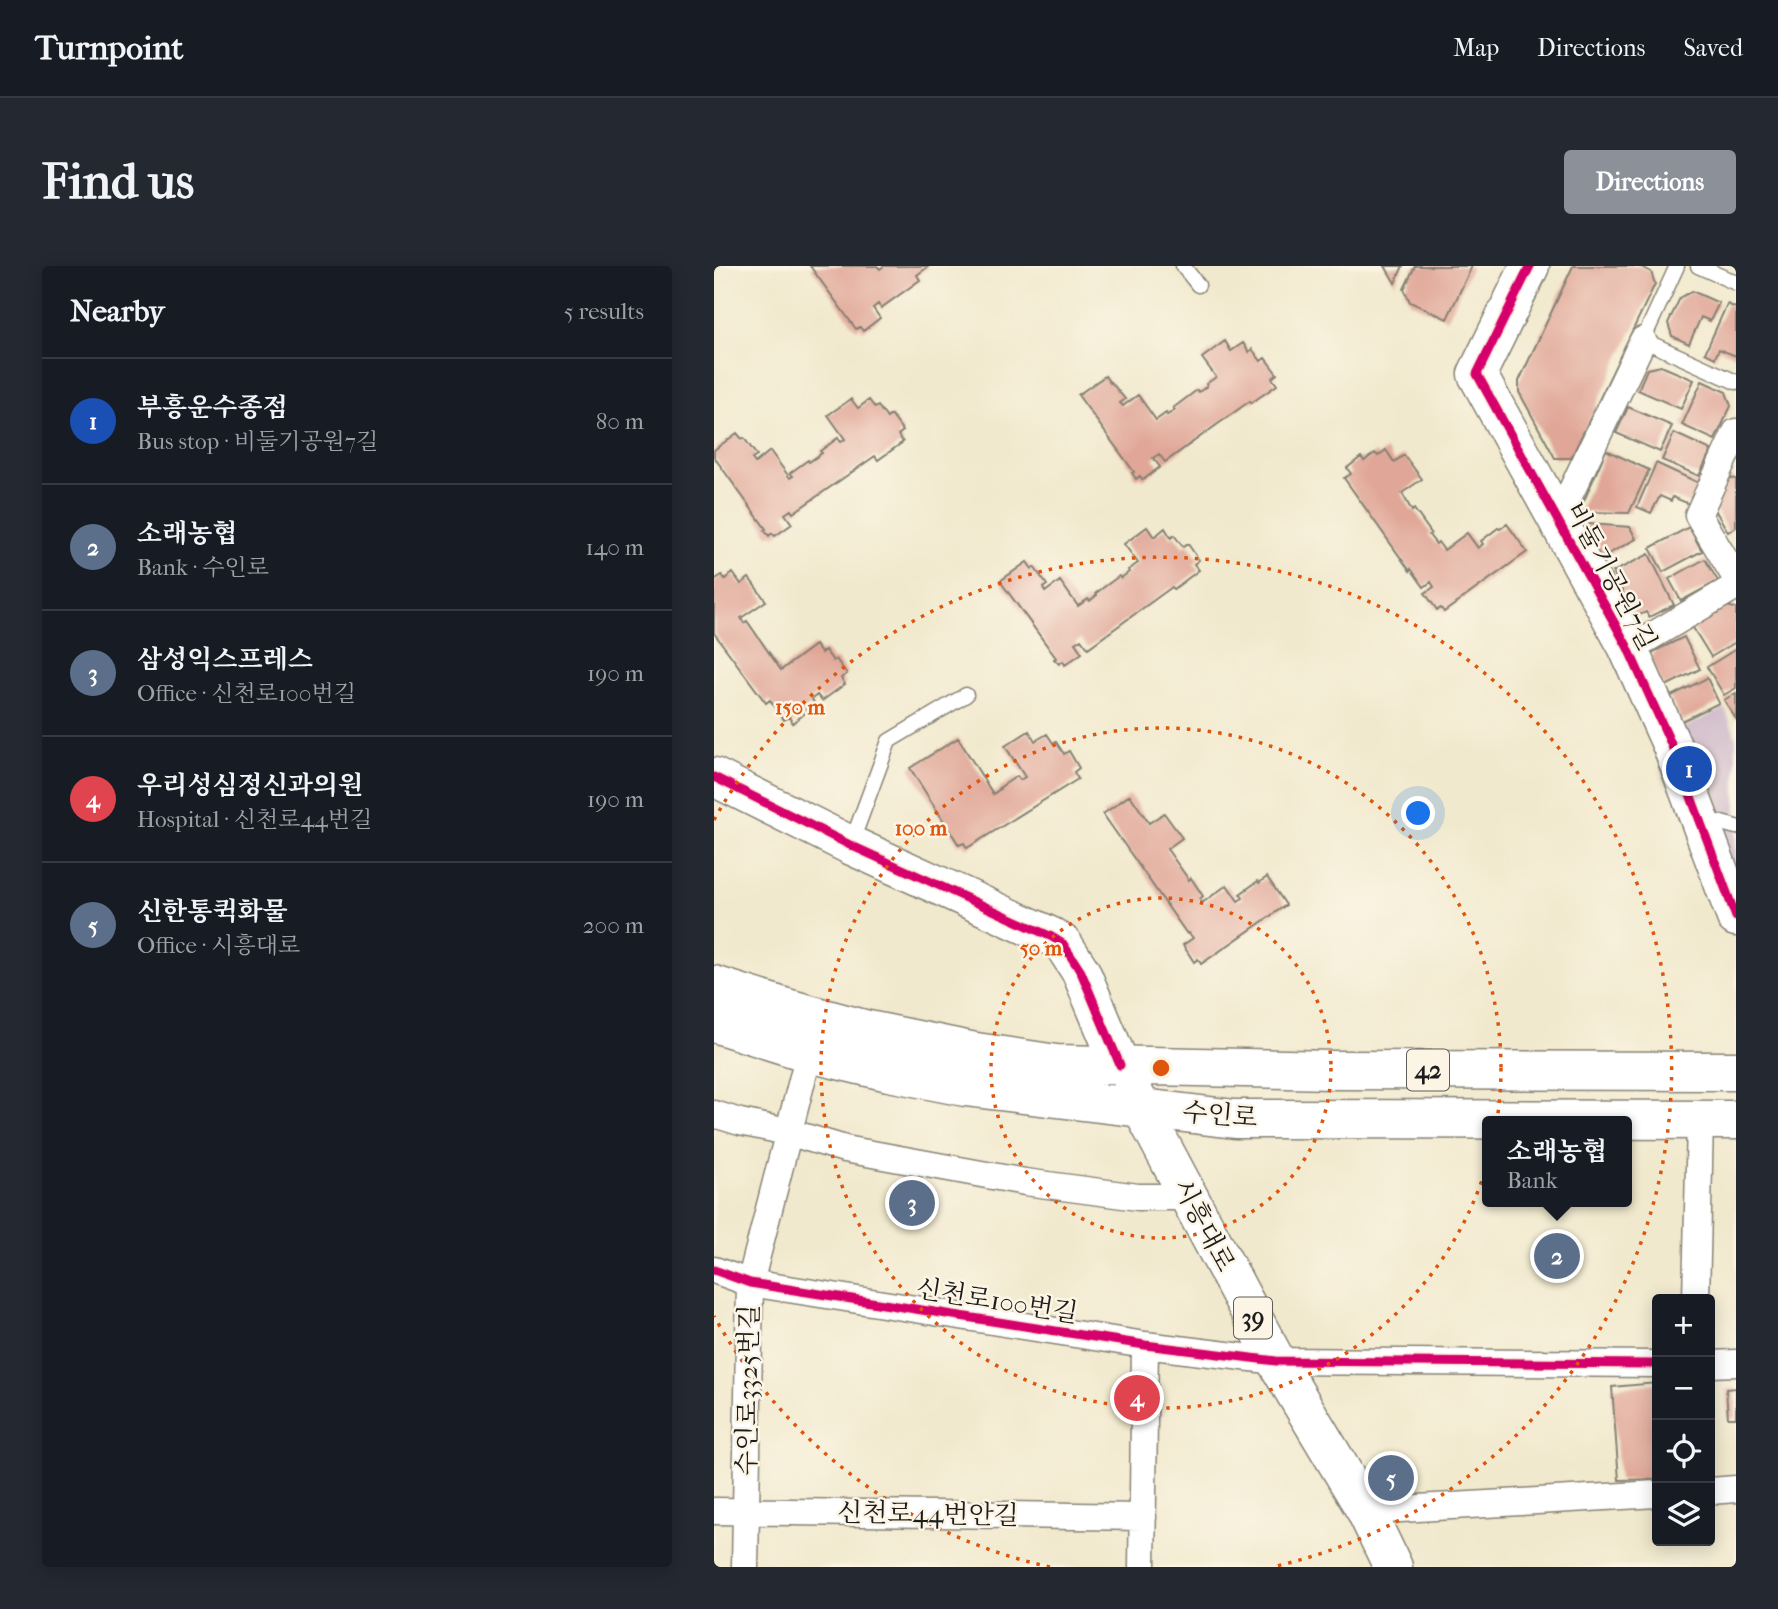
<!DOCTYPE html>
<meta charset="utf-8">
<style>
:root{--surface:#171b24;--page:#242831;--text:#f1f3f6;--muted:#9ea1a6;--line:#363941;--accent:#8c9099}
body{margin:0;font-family:"IM FELL French Canon","Noto Serif KR",serif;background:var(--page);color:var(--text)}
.controls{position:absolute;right:21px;bottom:21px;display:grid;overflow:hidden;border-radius:7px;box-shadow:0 4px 18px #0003}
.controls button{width:63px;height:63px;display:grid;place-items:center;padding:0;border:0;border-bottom:2px solid var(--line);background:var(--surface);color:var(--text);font:35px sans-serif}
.you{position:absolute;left:705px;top:548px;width:24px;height:24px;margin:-18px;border:5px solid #fff;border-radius:50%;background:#1a73e8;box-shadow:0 0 0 10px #1a73e833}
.badge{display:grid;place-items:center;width:46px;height:46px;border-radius:50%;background:var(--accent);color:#fff;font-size:23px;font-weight:700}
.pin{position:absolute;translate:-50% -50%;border:4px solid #fff;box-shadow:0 2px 7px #0006}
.popup{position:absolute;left:768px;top:850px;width:150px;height:91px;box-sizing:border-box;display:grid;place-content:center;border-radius:7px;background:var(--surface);filter:drop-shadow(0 2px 5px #0005);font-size:23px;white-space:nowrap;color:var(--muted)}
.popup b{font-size:26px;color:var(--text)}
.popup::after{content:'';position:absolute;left:50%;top:100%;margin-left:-14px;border:14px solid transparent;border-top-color:var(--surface)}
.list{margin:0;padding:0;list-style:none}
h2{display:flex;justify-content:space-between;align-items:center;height:91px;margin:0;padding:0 28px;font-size:30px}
h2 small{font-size:23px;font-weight:400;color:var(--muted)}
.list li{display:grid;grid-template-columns:46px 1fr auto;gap:21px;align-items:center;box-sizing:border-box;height:126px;padding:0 28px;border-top:2px solid var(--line)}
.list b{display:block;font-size:26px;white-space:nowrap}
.list p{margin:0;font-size:23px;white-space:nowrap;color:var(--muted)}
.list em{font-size:23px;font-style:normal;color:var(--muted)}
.icon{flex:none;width:38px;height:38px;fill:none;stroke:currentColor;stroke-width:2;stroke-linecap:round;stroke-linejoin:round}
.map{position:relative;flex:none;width:1022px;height:1301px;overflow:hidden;border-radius:7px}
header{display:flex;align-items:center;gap:42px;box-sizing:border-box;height:98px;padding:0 35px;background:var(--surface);border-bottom:2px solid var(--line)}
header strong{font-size:33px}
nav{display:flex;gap:38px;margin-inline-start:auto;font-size:24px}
.intro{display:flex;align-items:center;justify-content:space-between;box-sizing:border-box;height:168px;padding:0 42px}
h1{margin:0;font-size:49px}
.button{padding:18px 32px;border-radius:7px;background:var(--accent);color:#fff;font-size:24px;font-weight:700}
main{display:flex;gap:42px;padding:0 42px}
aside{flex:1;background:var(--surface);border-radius:7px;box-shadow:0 4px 18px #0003}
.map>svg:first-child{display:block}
.industrial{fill:#d1bdcc}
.building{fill:#e0a697}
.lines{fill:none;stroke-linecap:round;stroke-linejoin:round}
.lane-casing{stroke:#868274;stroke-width:17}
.street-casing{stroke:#868274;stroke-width:29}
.secondary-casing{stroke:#868274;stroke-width:41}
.primary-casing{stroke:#868274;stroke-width:41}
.lane{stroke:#fff;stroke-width:14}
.street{stroke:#fff;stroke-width:26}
.secondary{stroke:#fff;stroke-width:38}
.primary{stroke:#fff;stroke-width:38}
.cycleway-casing{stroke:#fcf5e5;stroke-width:13}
.cycleway{stroke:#d6006c;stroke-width:9}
.ring{fill:none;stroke:#de560d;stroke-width:3.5;stroke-dasharray:3.5 7}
.labels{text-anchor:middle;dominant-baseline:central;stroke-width:5;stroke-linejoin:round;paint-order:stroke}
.shield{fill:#fcf5e5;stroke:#5f5d58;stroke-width:2}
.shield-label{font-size:24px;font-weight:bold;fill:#1c1c1c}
.street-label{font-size:26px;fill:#1c1c1c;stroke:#fcf5e5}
.centre{fill:#de560d;stroke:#fcf5e5;stroke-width:3.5}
.ring-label{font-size:21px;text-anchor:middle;font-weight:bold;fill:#de560d;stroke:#fcf5e5;stroke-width:5;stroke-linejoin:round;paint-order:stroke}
</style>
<header>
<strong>Turnpoint</strong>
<nav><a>Map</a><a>Directions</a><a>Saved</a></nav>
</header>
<div class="intro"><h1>Find us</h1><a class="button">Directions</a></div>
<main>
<aside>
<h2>Nearby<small>5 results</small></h2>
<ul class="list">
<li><span class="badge" style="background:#1a4fb4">1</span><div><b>부흥운수종점</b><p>Bus stop · 비둘기공원7길</p></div><em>80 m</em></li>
<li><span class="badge" style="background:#5c6f8a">2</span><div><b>소래농협</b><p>Bank · 수인로</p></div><em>140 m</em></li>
<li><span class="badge" style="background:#5c6f8a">3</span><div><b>삼성익스프레스</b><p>Office · 신천로100번길</p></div><em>190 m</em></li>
<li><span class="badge" style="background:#e0444e">4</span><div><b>우리성심정신과의원</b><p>Hospital · 신천로44번길</p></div><em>190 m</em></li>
<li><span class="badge" style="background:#5c6f8a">5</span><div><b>신한통퀵화물</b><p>Office · 시흥대로</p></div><em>200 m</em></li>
</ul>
</aside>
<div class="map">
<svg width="1022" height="1301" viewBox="0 0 1022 1301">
<rect width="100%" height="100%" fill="#fcf5e5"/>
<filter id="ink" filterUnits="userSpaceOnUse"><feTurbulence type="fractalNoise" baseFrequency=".0143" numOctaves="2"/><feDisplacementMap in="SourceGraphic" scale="14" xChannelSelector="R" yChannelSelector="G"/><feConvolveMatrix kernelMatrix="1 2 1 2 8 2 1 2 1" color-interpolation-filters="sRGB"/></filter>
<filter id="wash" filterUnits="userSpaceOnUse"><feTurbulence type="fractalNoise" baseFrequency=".00686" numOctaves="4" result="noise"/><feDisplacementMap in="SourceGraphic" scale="28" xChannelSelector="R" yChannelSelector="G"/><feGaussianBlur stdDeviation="1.57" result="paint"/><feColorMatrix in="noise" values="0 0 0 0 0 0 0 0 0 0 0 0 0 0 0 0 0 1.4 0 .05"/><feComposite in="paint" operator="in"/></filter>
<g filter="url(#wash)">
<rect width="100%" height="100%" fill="#f1e9cd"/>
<!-- industrial -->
<path class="industrial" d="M1011 442 1022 472V631L959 467Z"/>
<g id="blocks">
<!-- building -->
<path class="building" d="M96 0H163L166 3 170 0H215L203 9 206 14 167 42 164 38 159 42 166 52 149 65 146 61 142 63Z
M671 0H689L681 17Z
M701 0H758L733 53 696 36 690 23Z
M859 0H926L937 6 941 18 857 192H841L805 126V115Z
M978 25 1005 37 996 55 987 51 975 78 958 70 954 57 966 32Z
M1013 38 1022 42V90L1005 83 1001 92 991 87Z
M511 75 517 85 529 77 535 86 538 83 547 95 551 92 563 108 558 112 563 119 537 137 536 135 451 196 445 188 439 192 446 201 429 214 426 210 422 213 418 207 420 206 364 129 391 110 396 117 397 116 411 133 406 137 409 140 424 129 442 154 452 147 453 149 461 144 459 142 483 124 485 126 493 120 492 118 502 111 488 92Z
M947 100 980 114 967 143 924 124 933 103Z
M988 115 1012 126 1017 140 1001 174 968 159Z
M137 133 144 142 155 134 161 142 164 140 173 152 177 149 189 165 184 169 189 176 164 194 161 190 79 247 77 244 71 248 78 258 61 270 58 267 55 270 50 264 52 263 0 191V184L23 167 28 173 30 172 43 190 38 193 41 197 56 185 76 212 79 210 76 207 94 194 95 196 108 187 106 185 124 172 127 176 131 173 114 149Z
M914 141 958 160 946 186 902 167Z
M960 167 997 184 985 210 948 194Z
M672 184 680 196 690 189 708 213 688 227 698 245 700 243 717 267 715 269 722 278 724 276 730 284 753 267 764 282 769 278 767 275 784 262 786 263 793 258 813 286 730 346 727 342 723 344 711 327 720 321 717 316 710 321 697 303 696 305 630 212 637 208 633 202 647 191 650 195 661 187 664 190Z
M892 184 935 204 915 247 871 246 866 244Z
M942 197 985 217 975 238 959 231 957 235 946 230 937 247 923 241Z
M1016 212 1022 213V261L1014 266 1000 242Z
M875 258 916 261 922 273 885 293 868 262Z
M433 261 440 271 451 262 457 272 460 269 469 281 474 278 485 294 480 298 485 304 460 323 458 321 374 382 367 373 361 377 368 387 351 399 349 395 345 398 340 393 342 392 286 315 313 296 318 303 320 301 333 319 329 322 331 326 346 315 364 340 374 333 376 335 383 329 382 327 405 310 407 312 415 306 414 304 424 297 410 278Z
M975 261 988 285 949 306 936 282Z
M935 288 960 339 935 351 932 346 921 351 899 306Z
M991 293 1004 315 967 335 955 313Z
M19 307 27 318 35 312 52 335 27 352 30 357 33 355 67 404 101 379 107 387 111 384 119 395 122 393 133 408 127 412 131 418 108 435 103 429 98 433 100 437 92 443 94 445 79 457 75 451 70 454 56 434 52 437 0 367V314L8 309 11 313Z
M1011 340 1022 342V376L997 391 978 360Z
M970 371 986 403 950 421 937 395 939 386Z
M1022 383V422L1010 429 993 401Z
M993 412 1005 437 968 455 955 431Z
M1022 427V453L1010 434Z
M315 465 321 475 333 468 339 477 342 476 350 488 355 485 365 502 360 506 364 513 253 582 250 577 245 579 196 502 244 472 279 528 286 523 285 522 303 510 306 514 311 511 291 480Z
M416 529 435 557 450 547 468 572 453 583 475 614 477 612 489 630 486 633 488 637 513 619 524 635 529 632 526 628 544 615 545 617 553 611 572 639 487 698 484 693 480 696 469 679 479 672 475 667 473 668 389 548Z
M943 1117V1213L905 1214 898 1121Z
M1022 1122V1152H1014L1012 1123Z"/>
</g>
</g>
<g filter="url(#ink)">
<use href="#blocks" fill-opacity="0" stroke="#868274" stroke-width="2"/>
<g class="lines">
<!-- lane casing -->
<g class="lane-casing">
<path id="lane" d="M469 0 484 19
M963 0 929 74 1022 116
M984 0 1022 17
M990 550 1000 555 1022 561
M137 578 175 475 252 429"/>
</g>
<!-- street casing -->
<g class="street-casing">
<path id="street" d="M1022 166 984 249 1022 312
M844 253 929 74
M914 384 1022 320
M0 848 26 856 74 866 131 883 311 916 424 931H474
M0 1004 36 1017 431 1079 562 1095 943 1098
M982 1033 986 854
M996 1098 1022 1097
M996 1225 1022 1223
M0 1245 429 1251
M652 1245 943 1228
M31 1301 36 1017 95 787
M428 1301 431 1079"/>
</g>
<!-- secondary casing -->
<g class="secondary-casing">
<path id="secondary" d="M816 0 763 108 913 380 958 480 1022 651
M0 511 136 579 338 671 349 678 367 706 406 799"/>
</g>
<!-- primary casing -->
<g class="primary-casing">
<path id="primary" d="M0 719 73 742 150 763 262 786 342 798 619 804 1022 805
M0 757 95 787 175 806 251 821 521 853 1022 854
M418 824 562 1095 652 1245 679 1301"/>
</g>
<!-- lane -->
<use href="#lane" class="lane"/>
<!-- street -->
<use href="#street" class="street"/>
<!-- secondary -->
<use href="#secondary" class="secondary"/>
<!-- primary -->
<use href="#primary" class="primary"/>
<!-- cycleway casing -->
<g class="cycleway-casing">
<path id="cycleway" d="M816 0 763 108 913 380 958 480 1022 651
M0 511 136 579 338 671 349 678 367 706 406 799
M0 1004 36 1017 431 1079 562 1095 943 1098"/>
</g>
<!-- cycleway -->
<use href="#cycleway" class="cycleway"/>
</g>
</g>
<!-- distance rings -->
<g class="ring">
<circle cx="447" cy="802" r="170"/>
<circle cx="447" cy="802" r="340"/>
<path d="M336 1301A511 511 0 0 1 0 1050M0 554A511 511 0 1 1 558 1301"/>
</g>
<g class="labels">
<!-- shield labels -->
<g class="shield">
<rect x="693" y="783.5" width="42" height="41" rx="5"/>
<rect x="520" y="1031.5" width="38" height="41" rx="5"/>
</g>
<g class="shield-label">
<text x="714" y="804">42</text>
<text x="539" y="1052">39</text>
</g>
<!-- street labels -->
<g class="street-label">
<text transform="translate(897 310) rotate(62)">비둘기공원7길</text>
<text transform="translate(506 849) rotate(5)">수인로</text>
<text transform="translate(490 959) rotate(62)">시흥대로</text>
<text transform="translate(283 1035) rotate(9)">신천로100번길</text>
<text transform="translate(34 1124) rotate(-89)">수인로3325번길</text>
<text transform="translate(214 1248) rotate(1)">신천로44번안길</text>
</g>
</g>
<circle cx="447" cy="802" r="10" class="centre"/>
<g class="ring-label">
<text x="86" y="448">150 m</text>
<text x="207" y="569">100 m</text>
<text x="327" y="689">50 m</text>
</g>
</svg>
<div class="controls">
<button>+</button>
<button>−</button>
<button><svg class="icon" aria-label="locate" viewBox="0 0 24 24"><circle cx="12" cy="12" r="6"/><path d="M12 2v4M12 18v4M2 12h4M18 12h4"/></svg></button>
<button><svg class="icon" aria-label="layers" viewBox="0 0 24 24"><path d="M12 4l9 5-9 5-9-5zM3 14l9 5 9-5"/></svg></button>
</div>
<div class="you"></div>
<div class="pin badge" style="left:975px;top:503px;background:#1a4fb4">1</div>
<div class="pin badge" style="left:843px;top:990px;background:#5c6f8a">2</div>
<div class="popup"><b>소래농협</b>Bank</div>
<div class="pin badge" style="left:198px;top:937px;background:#5c6f8a">3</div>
<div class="pin badge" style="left:423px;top:1132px;background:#e0444e">4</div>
<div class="pin badge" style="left:677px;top:1212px;background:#5c6f8a">5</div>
</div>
</main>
